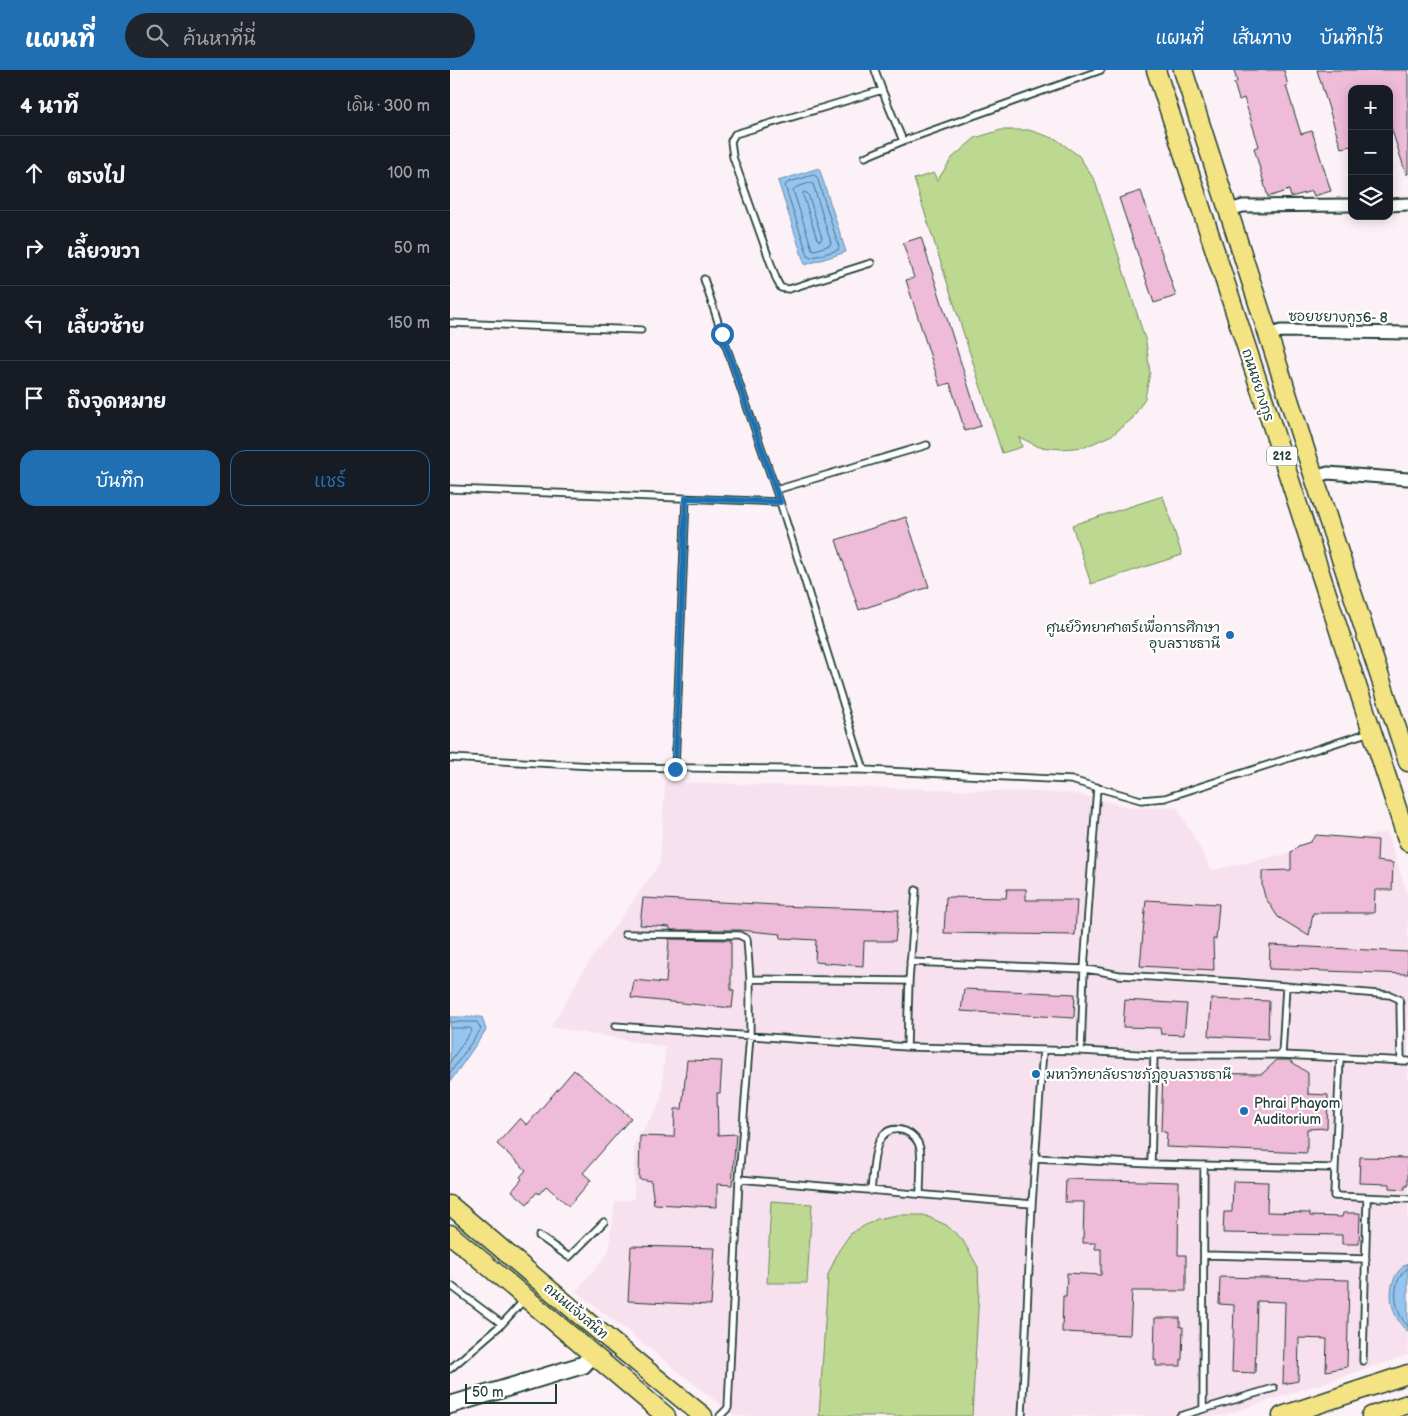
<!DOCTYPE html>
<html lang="th">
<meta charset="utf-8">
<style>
:root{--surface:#171b24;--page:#20242c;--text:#f1f3f6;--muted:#9ea1a6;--line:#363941;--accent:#1f6fb2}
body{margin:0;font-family:"Balsamiq Sans","Playpen Sans Thai",sans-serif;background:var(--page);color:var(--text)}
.controls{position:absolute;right:15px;top:15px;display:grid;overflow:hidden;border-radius:10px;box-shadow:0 2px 12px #0003}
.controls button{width:45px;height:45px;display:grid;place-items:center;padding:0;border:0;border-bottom:1px solid var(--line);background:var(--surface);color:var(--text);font:25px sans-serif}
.scale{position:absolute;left:15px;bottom:12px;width:92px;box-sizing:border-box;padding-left:5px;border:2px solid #1f3d34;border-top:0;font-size:14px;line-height:18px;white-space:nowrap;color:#1f3d34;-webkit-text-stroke:4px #fff;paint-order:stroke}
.stop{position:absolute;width:15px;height:15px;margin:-11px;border:4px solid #1f6fb2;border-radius:50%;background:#fff}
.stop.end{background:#1f6fb2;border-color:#fff;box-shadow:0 1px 5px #0008}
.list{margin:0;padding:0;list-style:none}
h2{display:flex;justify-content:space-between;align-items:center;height:65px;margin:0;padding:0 20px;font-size:21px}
h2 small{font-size:16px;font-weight:400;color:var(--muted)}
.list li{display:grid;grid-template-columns:32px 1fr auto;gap:15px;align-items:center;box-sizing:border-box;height:75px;padding:0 20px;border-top:1px solid var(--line)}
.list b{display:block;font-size:19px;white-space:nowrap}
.list em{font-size:16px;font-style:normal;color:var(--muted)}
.actions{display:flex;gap:10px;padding:15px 20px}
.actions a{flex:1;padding:11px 0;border:1px solid var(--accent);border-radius:15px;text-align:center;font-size:18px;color:var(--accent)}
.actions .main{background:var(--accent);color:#fff}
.icon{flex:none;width:28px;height:28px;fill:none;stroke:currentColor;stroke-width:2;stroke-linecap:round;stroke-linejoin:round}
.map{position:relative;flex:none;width:958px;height:1346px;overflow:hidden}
header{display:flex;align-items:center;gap:30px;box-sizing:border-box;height:70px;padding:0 25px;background:var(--accent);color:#fff}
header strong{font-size:24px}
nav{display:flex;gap:28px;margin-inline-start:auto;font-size:18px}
.search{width:350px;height:45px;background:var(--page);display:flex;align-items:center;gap:12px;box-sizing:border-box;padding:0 18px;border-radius:28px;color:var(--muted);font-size:19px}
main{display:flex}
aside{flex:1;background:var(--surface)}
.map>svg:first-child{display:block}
.built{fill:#f8e1ee}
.green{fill:#bdd890;stroke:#6e8a62}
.water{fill:#95c4f0;stroke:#668ea5}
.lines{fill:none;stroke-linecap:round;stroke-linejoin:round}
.shore{stroke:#4e737f;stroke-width:1}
.building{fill:#eebbd8;stroke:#1f3d34}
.lane-casing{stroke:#1f3d34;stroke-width:9}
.street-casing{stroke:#1f3d34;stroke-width:15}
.secondary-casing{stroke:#1f3d34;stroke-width:20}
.primary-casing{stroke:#1f3d34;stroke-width:21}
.lane{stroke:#fff;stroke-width:5.5}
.street{stroke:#fff;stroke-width:11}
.secondary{stroke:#fff;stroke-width:16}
.primary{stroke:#f4e382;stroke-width:18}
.route{stroke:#1f6fb2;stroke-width:6}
.poi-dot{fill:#1f6fb2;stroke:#fff;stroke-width:2}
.labels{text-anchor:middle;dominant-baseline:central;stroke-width:4.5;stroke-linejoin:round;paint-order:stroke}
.shield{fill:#fff;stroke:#627771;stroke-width:1}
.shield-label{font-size:12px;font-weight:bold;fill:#1f3d34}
.street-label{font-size:14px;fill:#1f3d34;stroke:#fff}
.poi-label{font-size:14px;fill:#1f3d34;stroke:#fff;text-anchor:start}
</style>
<header>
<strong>แผนที่</strong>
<div class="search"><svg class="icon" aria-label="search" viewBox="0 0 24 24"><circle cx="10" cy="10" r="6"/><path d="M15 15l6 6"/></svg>ค้นหาที่นี่</div>
<nav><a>แผนที่</a><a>เส้นทาง</a><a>บันทึกไว้</a></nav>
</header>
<main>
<aside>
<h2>4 นาที<small>เดิน · 300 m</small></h2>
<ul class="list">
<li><svg class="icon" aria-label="ahead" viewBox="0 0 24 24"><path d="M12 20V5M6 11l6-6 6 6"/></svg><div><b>ตรงไป</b></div><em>100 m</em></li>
<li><svg class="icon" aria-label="right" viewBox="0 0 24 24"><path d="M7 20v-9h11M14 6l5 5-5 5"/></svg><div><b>เลี้ยวขวา</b></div><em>50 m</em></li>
<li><svg class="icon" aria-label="left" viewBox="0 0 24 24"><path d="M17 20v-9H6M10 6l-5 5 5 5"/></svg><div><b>เลี้ยวซ้าย</b></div><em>150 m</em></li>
<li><svg class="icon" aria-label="arrive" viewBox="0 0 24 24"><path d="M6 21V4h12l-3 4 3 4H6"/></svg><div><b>ถึงจุดหมาย</b></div></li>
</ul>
<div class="actions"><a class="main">บันทึก</a><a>แชร์</a></div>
</aside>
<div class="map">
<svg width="958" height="1346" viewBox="0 0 958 1346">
<rect width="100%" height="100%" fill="#fcf1f7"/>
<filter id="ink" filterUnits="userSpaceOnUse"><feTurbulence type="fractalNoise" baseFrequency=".02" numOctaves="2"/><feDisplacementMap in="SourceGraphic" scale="10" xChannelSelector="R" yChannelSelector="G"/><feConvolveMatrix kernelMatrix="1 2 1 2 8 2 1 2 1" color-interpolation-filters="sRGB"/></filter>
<g filter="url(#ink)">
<!-- built -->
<path class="built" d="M215 712 621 723 683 738 727 737 762 800 937 762 958 825V1285L772 1346H285L126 1221 158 1183 165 1132 184 1129V1074L211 1031 215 977 101 957 135 898 210 793Z"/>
<!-- green -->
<path class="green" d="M551 60H579L606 69 629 86 645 111 696 272 700 303 695 328 682 349 662 365 635 377 612 379 589 377 569 367 572 377 552 383 464 109 484 103 487 111 502 88 525 68Z
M713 426 732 485 641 514 622 455Z
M321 1131 362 1134 357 1213H317Z
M447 1145H474L496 1155 512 1169 528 1197 529 1222 522 1346H369L378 1205 389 1180 401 1163 427 1149Z"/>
<!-- water -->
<path class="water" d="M369 98 396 182 355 195 328 111Z
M0 947H32L36 960 0 1012Z
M958 1193V1262C938 1245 933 1208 958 1193Z"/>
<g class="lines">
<!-- shore -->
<path class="shore" d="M364 105 367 107 389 177 388 180 360 188 358 186 335 116 337 113Z
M360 113 363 114 381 173 380 175 365 180 362 179 343 120 345 118Z
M354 122 358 124 372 168 370 171 367 169 353 125Z
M0 952H27L31 959 0 1003
M0 958H20L22 960 0 992
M958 1198C940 1209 943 1243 958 1256"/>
</g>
<!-- building -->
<path class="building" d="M784 0H834L838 16H836L851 64 862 61 881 121 864 126 862 121 841 127 839 120 818 127 804 78 809 76 794 28 789 30 784 13 787 12Z
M867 0H958V104H956L939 51V19H902V76L891 78Z
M691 121 726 226 704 233 669 128Z
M471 167 531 356 515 361 500 313 490 316 456 210 464 208 453 173Z
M456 447 479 517 409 540 386 470Z
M866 765 928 770 927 791 943 793 942 820H925L924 843H863L859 866 828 847 815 827 812 815V801L841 800V783L848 776 860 772Z
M557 819H576V830H627L625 865 494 863 496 827 556 828Z
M193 828 327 835V836L449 840 445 871H414L413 896 365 892 366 870 330 868 331 864 289 860H220V857L190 855Z
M696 830 769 834 766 869H763L764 900 690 896Z
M219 869 281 870V920H284L282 938 181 928 184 910 216 913Z
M820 875 958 882V904L819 899Z
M514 919 625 924 624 948 511 941Z
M761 929 819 931 818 969 759 966Z
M675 930 737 934 734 965 711 964 710 958 673 957Z
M237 990 272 991 270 1023H267L268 1065 286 1064 282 1115 267 1114V1137L204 1134 201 1111 189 1109 190 1066 224 1067 225 1039H232Z
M827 990H839L858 1003V1024L878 1025 877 1058 857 1059V1083L716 1077 717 1063 711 1061 713 1003 812 1004Z
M124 1000 181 1048 133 1103 141 1110 119 1136 96 1116 89 1124 87 1122 77 1134 62 1121 72 1109 70 1107 76 1100 47 1074 70 1048 77 1055Z
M910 1087 958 1088V1115H955V1119L940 1118V1114L909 1113Z
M616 1109 729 1112 728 1185H736V1221H682L680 1265 612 1262 613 1226H616L617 1203 651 1205V1179H645L646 1173H633L634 1132H615Z
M783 1111 818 1112 817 1142 860 1143V1146L892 1147 893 1143H910L909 1174H892V1165L773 1163 774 1142H782Z
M181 1176 265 1178 261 1235 178 1231Z
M770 1207 899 1210 897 1297 876 1301 877 1269 849 1268 848 1311 833 1314 835 1232 807 1231 805 1303 782 1302 784 1235 769 1234Z
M705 1248H730V1257H733L732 1289H731V1296H706V1290H704Z"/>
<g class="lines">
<!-- lane casing -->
<g class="lane-casing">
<path id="lane" d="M425 0 432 20 453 71
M415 87 453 71 651 0
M421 193 339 219 331 218 327 211 283 87 281 71 285 64 432 20
M254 209 272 264 330 432 414 700
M0 253 191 260
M0 419 330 432
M326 420 477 375
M0 688 162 697 414 700 621 710 691 730 715 728 920 662
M225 699 236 428
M175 864 289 865 297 869 300 909
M460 892 634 899 649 901 669 905 787 912 940 925 949 929 950 933 951 991
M165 956 457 977 631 981 704 985H832L958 991
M457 977 459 911 466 820
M631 981 634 899 647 717
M832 985 836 916
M585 1088 701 1094 885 1098 884 1126 958 1129
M701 1094 704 985
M885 1098 890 989
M289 1109 582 1134
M421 1121C424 1100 421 1050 455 1061 462 1064 468 1070 470 1078 472 1092 470 1110 470 1124
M89 1166 119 1187 154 1152
M754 1185 916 1189
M0 1215 52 1254
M913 1291 917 1128
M0 1299 52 1254 75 1229
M753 1339 754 1095
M270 1346 278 1338 289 1109 300 965V909L459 911
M572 1346 582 1134 593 980
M730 1346 824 1318"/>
</g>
<!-- street casing -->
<g class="street-casing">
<path id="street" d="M939 135 958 134
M779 140 793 136 902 135
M818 265 831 261 958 263
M864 407 878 403 958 409"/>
</g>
<!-- secondary casing -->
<g class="secondary-casing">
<path id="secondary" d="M0 1335 133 1295 142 1285"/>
</g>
<!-- primary casing -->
<g class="primary-casing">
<path id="primary" d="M706 0 958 772
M733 0 864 407 958 692
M0 1135 139 1253 253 1346
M0 1164 216 1346
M832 1346 958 1304
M921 1346 958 1334"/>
</g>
<!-- lane -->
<use href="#lane" class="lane"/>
<!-- street -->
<use href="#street" class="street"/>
<!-- secondary -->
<use href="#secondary" class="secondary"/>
<!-- primary -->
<use href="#primary" class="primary"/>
</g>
</g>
<g class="lines" filter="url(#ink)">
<!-- route -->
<path class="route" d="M225 699 236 428 330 432 272 264"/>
</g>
<!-- markers -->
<g class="poi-dot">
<circle cx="780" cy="565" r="5"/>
<circle cx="586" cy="1004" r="5"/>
<circle cx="794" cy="1041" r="5"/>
</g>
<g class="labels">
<!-- shield labels -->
<rect class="shield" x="817" y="376.5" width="30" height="19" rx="4"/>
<g class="shield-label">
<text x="832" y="386">212</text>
</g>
<!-- street labels -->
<g class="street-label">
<text transform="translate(888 247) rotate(1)">ซอยชยางกูร6- 8</text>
<text transform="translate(808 315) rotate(72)">ถนนชยางกูร</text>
<text transform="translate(126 1241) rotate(40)">ถนนแจ้งสนิท</text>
</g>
<!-- poi labels -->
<g class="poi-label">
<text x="770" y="557" text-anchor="end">ศูนย์วิทยาศาตร์เพื่อการศึกษา<tspan x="770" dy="16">อุบลราชธานี</tspan></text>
<text x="596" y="1004">มหาวิทยาลัยราชภัฏอุบลราชธานี</text>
<text x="804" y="1033">Phrai Phayom<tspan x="804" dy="16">Auditorium</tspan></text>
</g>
</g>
</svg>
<div class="controls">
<button>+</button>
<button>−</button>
<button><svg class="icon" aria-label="layers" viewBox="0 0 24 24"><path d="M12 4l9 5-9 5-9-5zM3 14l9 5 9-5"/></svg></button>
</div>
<div class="scale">50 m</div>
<div class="stop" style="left:272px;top:264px"></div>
<div class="stop end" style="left:225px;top:699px"></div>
</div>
</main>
